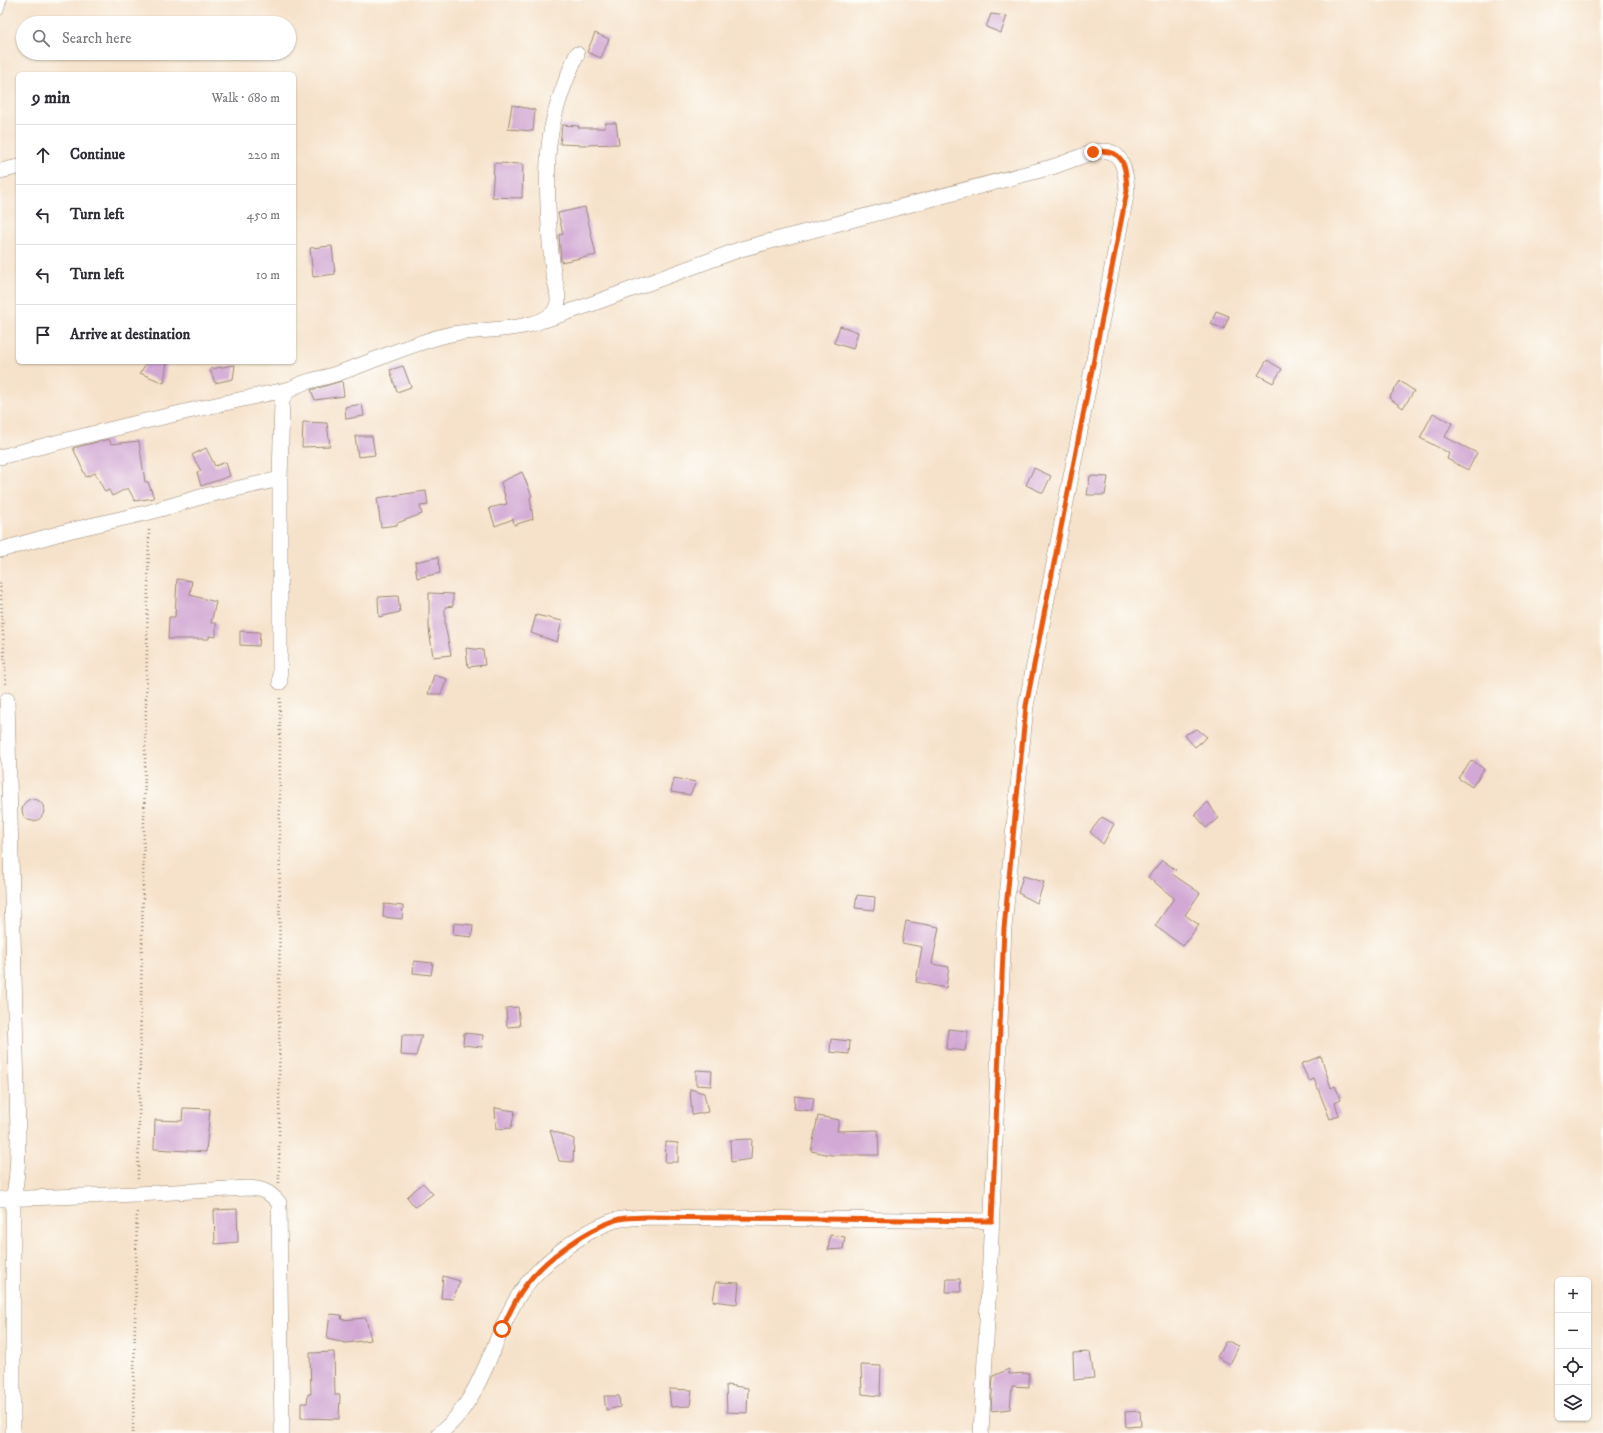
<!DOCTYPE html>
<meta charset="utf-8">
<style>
:root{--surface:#fff;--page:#f2f2f3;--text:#2b2b33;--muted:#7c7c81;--line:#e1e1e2}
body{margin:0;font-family:"IM FELL DW Pica",serif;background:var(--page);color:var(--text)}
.controls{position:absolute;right:12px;bottom:12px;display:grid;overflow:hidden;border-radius:6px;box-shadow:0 1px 3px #0004}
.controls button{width:36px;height:36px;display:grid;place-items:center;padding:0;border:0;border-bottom:1px solid var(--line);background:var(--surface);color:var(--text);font:20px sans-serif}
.stop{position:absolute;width:12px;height:12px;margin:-9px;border:3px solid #ea580c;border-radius:50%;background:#fff}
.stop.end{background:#ea580c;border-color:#fff;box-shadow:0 1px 4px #0008}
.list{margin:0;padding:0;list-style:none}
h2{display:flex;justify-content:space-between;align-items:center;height:52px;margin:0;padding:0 16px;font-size:17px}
h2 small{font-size:13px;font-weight:400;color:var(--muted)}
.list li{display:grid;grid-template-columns:26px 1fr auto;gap:12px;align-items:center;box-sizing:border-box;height:60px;padding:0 16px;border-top:1px solid var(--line)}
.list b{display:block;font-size:15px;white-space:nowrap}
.list em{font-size:13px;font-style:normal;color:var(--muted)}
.icon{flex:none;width:22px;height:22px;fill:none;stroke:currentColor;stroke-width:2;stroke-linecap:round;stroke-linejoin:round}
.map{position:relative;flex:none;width:1603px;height:1433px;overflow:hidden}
.search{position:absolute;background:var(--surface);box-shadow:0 1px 3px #0004;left:16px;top:16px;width:280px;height:44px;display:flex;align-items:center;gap:10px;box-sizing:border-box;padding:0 14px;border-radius:22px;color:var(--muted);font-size:15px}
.panel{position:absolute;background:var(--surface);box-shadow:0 1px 3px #0004;left:16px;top:72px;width:280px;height:292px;border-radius:6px}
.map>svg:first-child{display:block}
.building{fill:#d2a8d4}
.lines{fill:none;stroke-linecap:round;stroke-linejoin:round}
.service-casing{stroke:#988674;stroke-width:8}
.minor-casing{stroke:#988674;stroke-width:16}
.path{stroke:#988674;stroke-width:2.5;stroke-dasharray:1 3;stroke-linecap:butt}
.service{stroke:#fff;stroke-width:7}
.minor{stroke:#fff;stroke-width:15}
.route{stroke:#ea580c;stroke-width:5}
</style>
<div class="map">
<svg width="1603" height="1433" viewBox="0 0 1603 1433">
<rect width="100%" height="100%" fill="#fdfcf7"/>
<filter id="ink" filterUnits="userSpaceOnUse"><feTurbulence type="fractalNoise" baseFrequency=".025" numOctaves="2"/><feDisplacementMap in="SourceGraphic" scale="8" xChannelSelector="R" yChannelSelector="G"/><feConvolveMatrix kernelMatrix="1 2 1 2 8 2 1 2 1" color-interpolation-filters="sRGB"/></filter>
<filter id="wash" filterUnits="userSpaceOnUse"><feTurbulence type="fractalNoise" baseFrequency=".012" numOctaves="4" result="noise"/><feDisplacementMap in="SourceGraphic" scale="16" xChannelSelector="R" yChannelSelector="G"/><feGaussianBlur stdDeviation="0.9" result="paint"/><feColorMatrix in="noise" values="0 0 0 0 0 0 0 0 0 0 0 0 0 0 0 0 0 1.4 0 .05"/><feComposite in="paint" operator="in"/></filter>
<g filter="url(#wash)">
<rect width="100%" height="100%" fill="#f6e2ca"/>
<g id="blocks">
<!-- building -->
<path class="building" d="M991 14 1007 16 1001 33 986 27Z
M595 33 609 39 601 58 587 52Z
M512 105 535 110 533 131 508 129Z
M605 123H616L619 144 583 145 560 144 562 125 579 126 578 128H605Z
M494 163 523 164 522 198 492 197Z
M585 207 596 255 561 262 559 235 563 234 558 213Z
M332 246 335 274 313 277 310 248Z
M1216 311 1229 316 1224 329 1211 324Z
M840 326 858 332 853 349 834 343Z
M1267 360 1282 369 1273 383 1258 375Z
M147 362H167L164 383 140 373Z
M235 365 233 379 215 383 210 369Z
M403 366 411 387 397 392 390 370Z
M342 381 344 396 315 400 311 390Z
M1400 381 1414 391 1403 408 1389 398Z
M362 404 364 416 346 419 345 407Z
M1433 413 1452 423 1445 437 1477 453 1468 470 1447 459 1449 453 1420 438Z
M303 422 327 423 330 446 302 447Z
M355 436H372L375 455 358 457Z
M109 439 111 444 139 441 145 482H148L154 498 135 501 128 488 112 496 109 490 105 492 95 473 86 477 73 448Z
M206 448 215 466 226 462 230 476 201 486 197 472 201 471 192 455Z
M1034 468 1051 476 1043 493 1026 485Z
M522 472 532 496 530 497 533 519 514 525 513 519 495 526 489 508 507 504 501 482Z
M1090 476 1108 477 1105 495H1087Z
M426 491 428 505 420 506 422 514 397 523V525L381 527 377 498Z
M438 557 440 573 417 578 415 562Z
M177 579 192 581 190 595 216 602 211 623H216V637L209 636V639H168L169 617H175Z
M429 593 453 594V606L445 607V625L451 655 433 657 429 629Z
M398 596 400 612 379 617 378 597Z
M536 615 562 621 557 642 531 633Z
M240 631 260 632 259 646 240 645Z
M466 648 483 650 485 665 468 667Z
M434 675 447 679 441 694H428Z
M1197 729 1207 737 1195 747 1184 735Z
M1472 760 1484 769 1472 787 1458 778Z
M674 778 696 782 690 795 671 792Z
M22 810a11 11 0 1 1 22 0a11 11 0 1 1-22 0Z
M1208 802 1218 818 1206 828 1195 814Z
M1102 817 1114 824 1103 844 1090 832Z
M1162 860 1176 870 1172 874 1200 893 1185 915 1199 925 1183 946 1155 926 1174 898 1148 877Z
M1023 876 1044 882 1037 903 1018 893Z
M857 895 875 897 874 910 855 908Z
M384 904 403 906 402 919 383 917Z
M906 921 939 927 932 964 949 967 946 988 916 982 922 947 902 943Z
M454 923 473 925 472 937 453 935Z
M414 961 433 963 431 975 413 973Z
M518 1007 520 1026 507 1027 506 1008Z
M948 1029 968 1031 965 1051 946 1049Z
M464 1033 483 1035 482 1047 463 1045Z
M402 1035H422L416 1056 401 1055Z
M831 1039 850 1041 849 1054 830 1052Z
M1321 1056 1331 1088 1335 1086 1341 1099 1335 1102 1339 1116 1330 1119 1314 1079 1309 1081 1301 1064Z
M696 1070 712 1071 711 1086 696 1085Z
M690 1089 704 1093 708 1112 692 1115Z
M795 1096 814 1098 812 1111 794 1109Z
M183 1108 210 1109 206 1152 154 1149 155 1120 182 1121Z
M495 1108 515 1111 511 1128 496 1129Z
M818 1116 839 1120 837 1131 878 1130 879 1155H831L811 1151Z
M550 1130 574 1139 573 1162 559 1161Z
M752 1139 751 1159 731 1162 730 1140Z
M666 1142 678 1143V1162H665Z
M423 1183 433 1194 415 1207 407 1197Z
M237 1209 238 1242 215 1244 214 1210Z
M830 1235 845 1237 843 1249 828 1250Z
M443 1276 460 1281 453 1299 441 1298Z
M947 1279H960L961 1292H946Z
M716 1282 739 1283 737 1304 713 1301Z
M330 1314 341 1315 342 1320 366 1318 371 1340 346 1343 327 1339Z
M1225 1342H1230L1239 1346 1230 1364 1217 1357Z
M334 1352 335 1395H340L339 1419 301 1418V1403H307L308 1394H311L310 1353Z
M1090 1352 1094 1378 1074 1380 1073 1353Z
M861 1365 881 1366 880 1396 862 1394Z
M1009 1369V1374L1029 1373V1387L1012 1386 1010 1409 991 1411 993 1376Z
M726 1385 748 1388 747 1413 727 1412Z
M669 1389 692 1390 690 1406 671 1407Z
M604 1396H619L620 1407 606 1410Z
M1140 1411 1141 1426 1126 1427 1125 1412Z"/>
</g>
</g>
<g filter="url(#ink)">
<use href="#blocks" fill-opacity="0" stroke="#988674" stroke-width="1"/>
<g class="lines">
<!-- service casing -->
<g class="service-casing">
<path id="service" d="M0 11 3 0"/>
</g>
<!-- minor casing -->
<g class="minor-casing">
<path id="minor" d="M0 171 18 167
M545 320 586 306 741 249 1052 167C1091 155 1124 128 1127 191L1026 706 1004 927 989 1284 981 1433
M0 457C96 432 193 409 290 389
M0 550 68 531 150 512 204 496 280 479
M280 682V479L282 401C284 396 286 392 291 389 304 380 322 379 336 374 375 361 411 343 451 334 476 329 535 332 553 313 556 309 558 305 558 300 558 291 555 281 553 273 552 263 551 253 550 243 548 211 546 178 549 146 552 115 564 83 577 54
M7 700 18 1131C18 1154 18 1177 13 1199V1433
M0 1199 137 1194 248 1188C263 1189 270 1192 279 1203L282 1433
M440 1433C467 1412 480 1380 493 1350 500 1333 507 1315 516 1300 534 1268 581 1231 616 1220 625 1218 637 1218 646 1217L992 1221"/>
</g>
<!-- path -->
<path class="path" d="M0 583 6 685
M138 1179 149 528
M279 1183 280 696
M133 1433 137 1210"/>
<!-- service -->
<use href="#service" class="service"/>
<!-- minor -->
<use href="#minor" class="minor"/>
</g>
</g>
<g class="lines" filter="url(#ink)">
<!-- route -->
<path class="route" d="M502 1329C509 1314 515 1299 525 1286 545 1259 584 1231 616 1220 625 1217 636 1218 646 1217L992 1221 1004 928 1026 706 1127 191C1126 165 1124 147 1093 152"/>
</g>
</svg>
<div class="controls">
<button>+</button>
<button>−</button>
<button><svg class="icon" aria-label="locate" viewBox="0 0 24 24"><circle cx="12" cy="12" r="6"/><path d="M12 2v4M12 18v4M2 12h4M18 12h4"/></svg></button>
<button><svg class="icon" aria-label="layers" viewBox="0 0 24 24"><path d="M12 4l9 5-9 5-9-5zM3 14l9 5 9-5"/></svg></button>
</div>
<div class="stop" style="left:502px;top:1329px"></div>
<div class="stop end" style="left:1093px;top:152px"></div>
<div class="search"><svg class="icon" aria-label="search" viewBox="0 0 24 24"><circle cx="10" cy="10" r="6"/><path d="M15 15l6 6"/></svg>Search here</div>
<section class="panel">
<h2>9 min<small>Walk · 680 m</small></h2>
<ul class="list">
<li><svg class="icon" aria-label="ahead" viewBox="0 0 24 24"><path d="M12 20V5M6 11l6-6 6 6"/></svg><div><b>Continue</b></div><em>220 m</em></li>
<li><svg class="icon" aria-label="left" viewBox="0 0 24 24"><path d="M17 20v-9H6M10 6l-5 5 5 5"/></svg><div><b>Turn left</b></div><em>450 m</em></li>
<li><svg class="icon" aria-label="left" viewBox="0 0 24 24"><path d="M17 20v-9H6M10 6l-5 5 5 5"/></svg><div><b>Turn left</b></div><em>10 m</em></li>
<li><svg class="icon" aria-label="arrive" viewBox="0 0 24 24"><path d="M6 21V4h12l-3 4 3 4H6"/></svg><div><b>Arrive at destination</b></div></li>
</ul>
</section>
</div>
